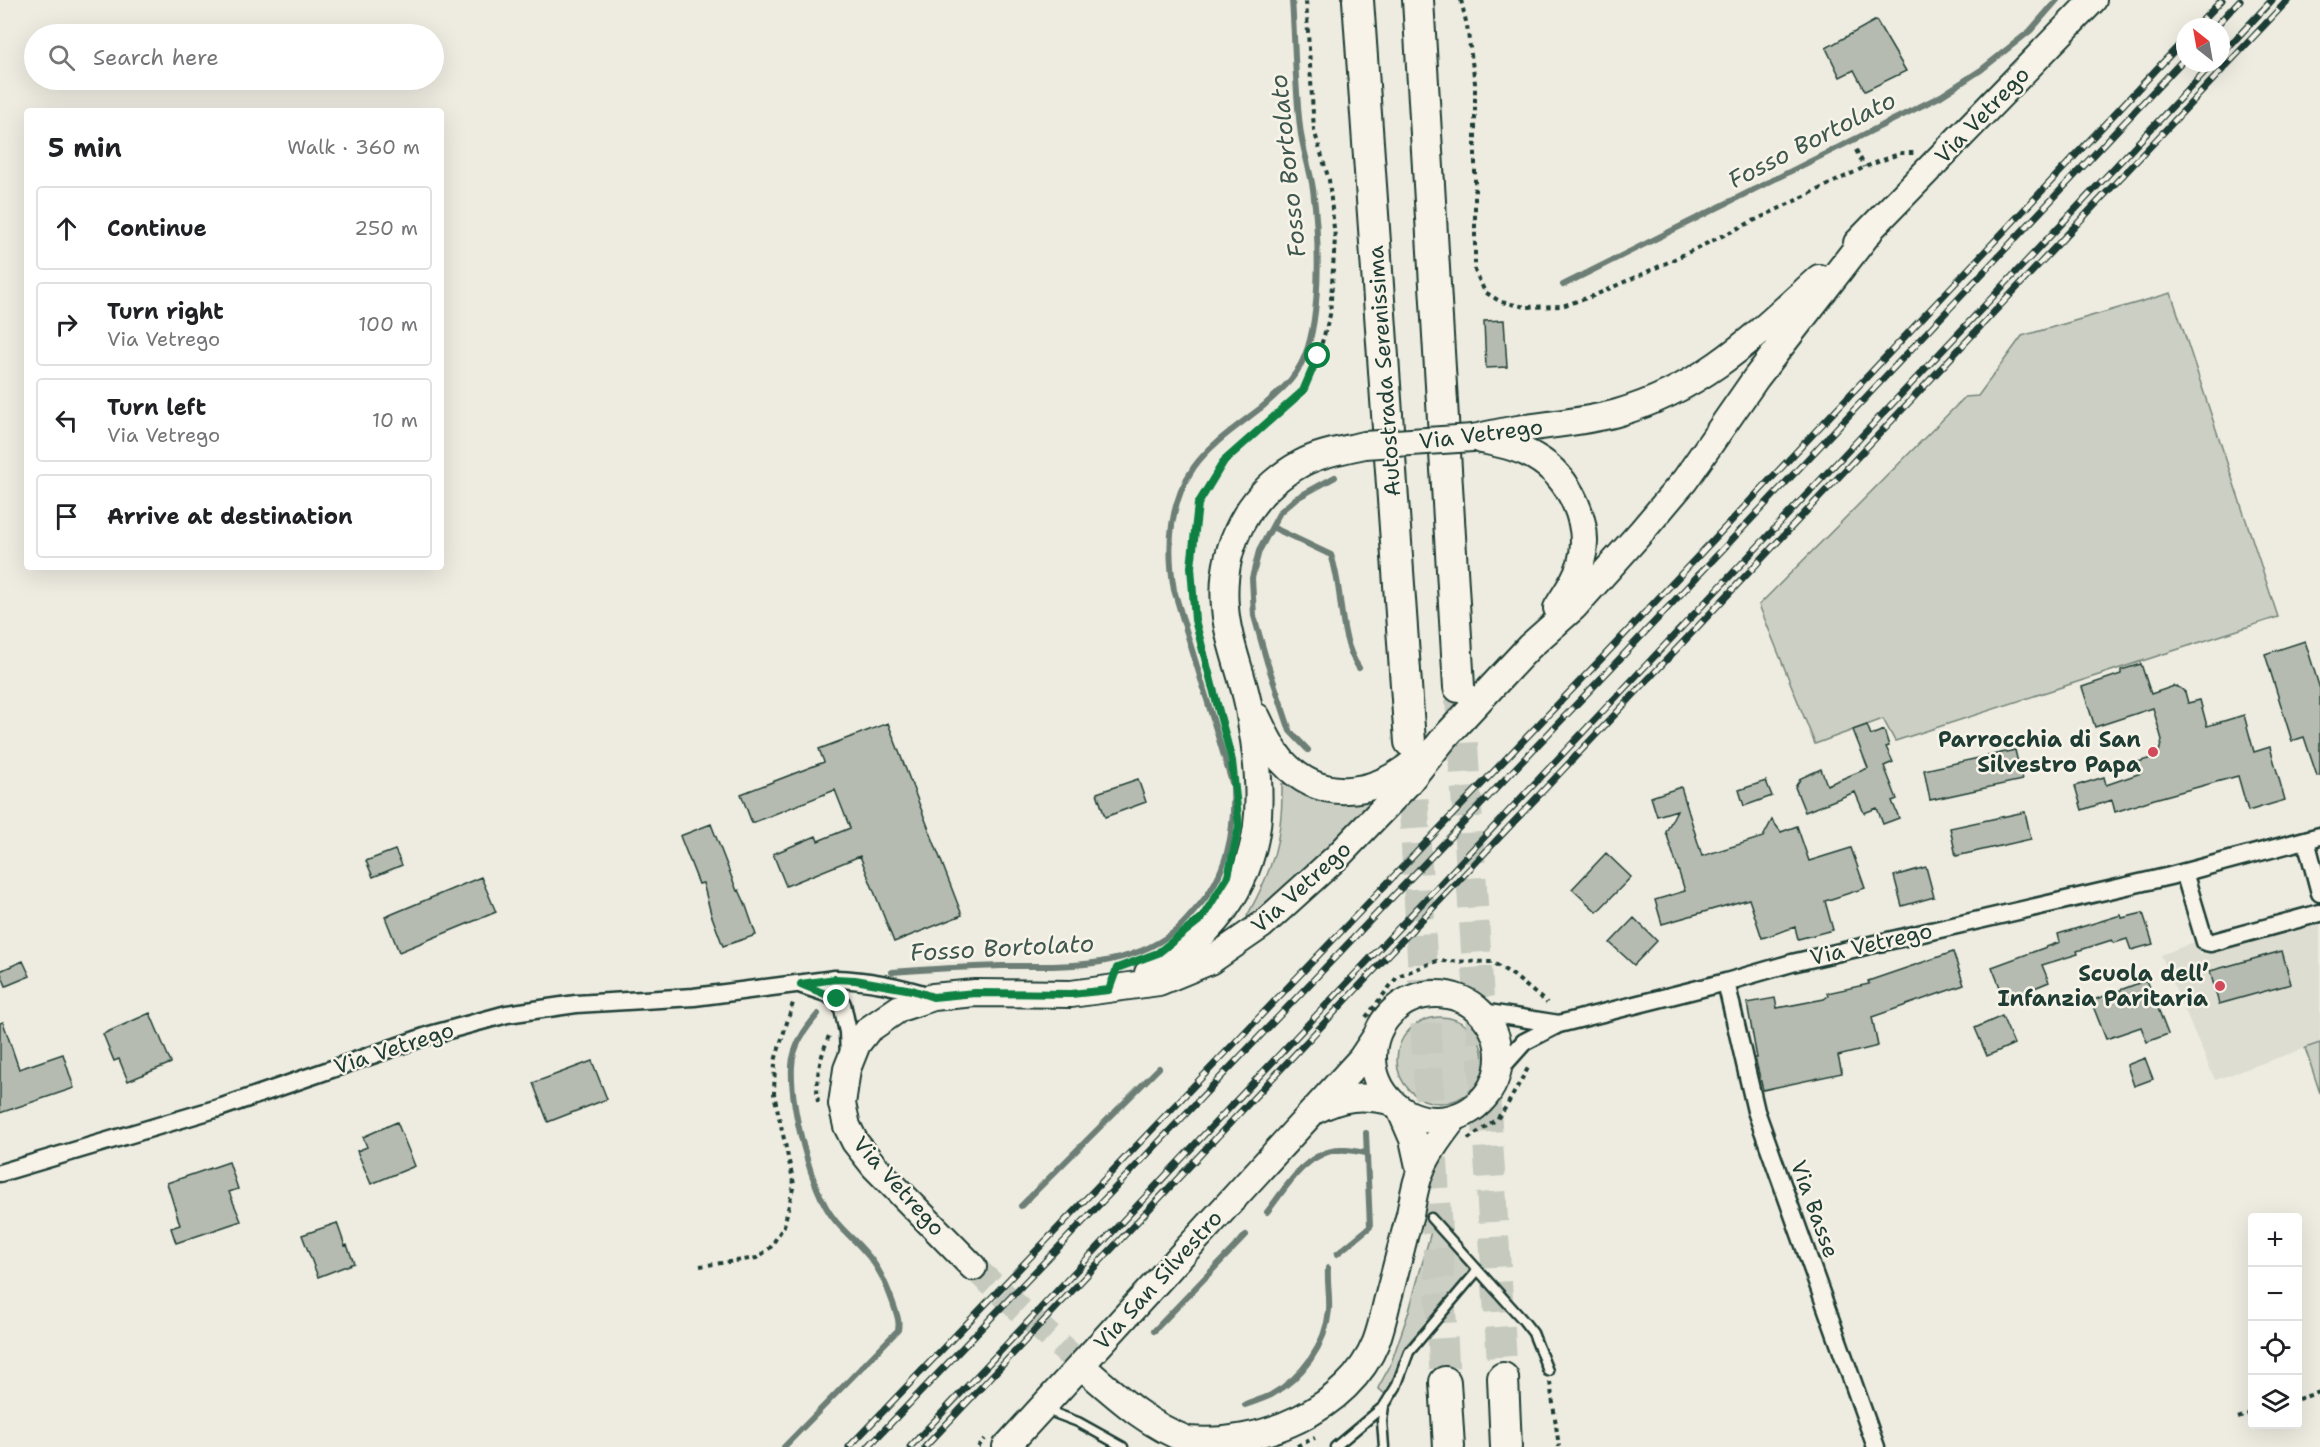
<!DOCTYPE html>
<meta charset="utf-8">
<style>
:root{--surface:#fff;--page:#f2f2f2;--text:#202124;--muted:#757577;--line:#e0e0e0}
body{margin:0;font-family:"Shantell Sans",sans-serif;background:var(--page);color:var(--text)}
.controls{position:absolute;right:18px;bottom:18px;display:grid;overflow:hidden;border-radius:6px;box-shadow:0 6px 24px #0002}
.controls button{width:54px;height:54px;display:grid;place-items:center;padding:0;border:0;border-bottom:2px solid var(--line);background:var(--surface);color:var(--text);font:30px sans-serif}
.compass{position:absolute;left:2176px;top:18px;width:54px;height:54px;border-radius:50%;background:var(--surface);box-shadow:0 6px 24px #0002;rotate:329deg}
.stop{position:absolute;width:18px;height:18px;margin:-14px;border:4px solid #0b8043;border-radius:50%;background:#fff}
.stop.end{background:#0b8043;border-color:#fff;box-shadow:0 2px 6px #0008}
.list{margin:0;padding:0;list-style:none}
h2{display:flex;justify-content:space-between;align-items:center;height:78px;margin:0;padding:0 24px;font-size:26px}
h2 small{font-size:20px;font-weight:400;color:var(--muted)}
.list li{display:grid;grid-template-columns:39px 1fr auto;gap:18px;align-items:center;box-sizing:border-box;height:84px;margin:0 12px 12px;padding:0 12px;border:2px solid var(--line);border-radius:6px}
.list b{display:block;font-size:22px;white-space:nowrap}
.list p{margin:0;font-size:20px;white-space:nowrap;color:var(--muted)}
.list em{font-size:20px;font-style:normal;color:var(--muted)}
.icon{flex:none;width:33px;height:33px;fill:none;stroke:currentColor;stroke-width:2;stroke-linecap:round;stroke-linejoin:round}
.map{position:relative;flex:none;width:2320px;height:1447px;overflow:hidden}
.search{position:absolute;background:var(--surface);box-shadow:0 6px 24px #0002;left:24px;top:24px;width:420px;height:66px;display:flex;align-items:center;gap:15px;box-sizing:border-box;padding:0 21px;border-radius:33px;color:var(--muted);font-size:22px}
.panel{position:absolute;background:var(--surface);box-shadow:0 6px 24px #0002;left:24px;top:108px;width:420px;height:462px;border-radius:6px}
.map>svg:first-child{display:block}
.built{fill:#ddddd2}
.green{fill:#cccfc4;stroke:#76867c;stroke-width:1.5}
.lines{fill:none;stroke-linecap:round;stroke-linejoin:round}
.stream{stroke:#6c7e74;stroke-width:6}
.building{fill:#b5bbb0;stroke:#1f3d34;stroke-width:1.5}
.primary-tunnel{stroke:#c5c9be;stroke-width:26;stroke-dasharray:26 13;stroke-linecap:butt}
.motorway-tunnel{stroke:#c5c9be;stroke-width:30;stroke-dasharray:30 15;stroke-linecap:butt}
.service-casing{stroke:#1f3d34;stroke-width:13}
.minor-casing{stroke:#1f3d34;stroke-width:21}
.primary-casing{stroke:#1f3d34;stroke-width:30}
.motorway-casing{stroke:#1f3d34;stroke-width:34}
.path{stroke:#1f3d34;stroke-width:4;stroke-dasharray:4.5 4.5;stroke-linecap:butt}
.service{stroke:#f7f3e8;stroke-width:8}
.minor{stroke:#f7f3e8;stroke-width:16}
.primary{stroke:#f7f3e8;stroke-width:26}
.motorway{stroke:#f7f3e8;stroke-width:30}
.rail-casing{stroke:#1f3d34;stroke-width:7}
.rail{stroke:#f7f3e8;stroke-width:4.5;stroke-dasharray:14;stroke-linecap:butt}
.primary-bridge-casing{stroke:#1f3d34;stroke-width:30;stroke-linecap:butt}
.primary-bridge{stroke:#f7f3e8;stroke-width:26}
.route{stroke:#0b8043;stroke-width:8}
.poi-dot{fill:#d1495b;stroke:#f7f3e8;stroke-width:2}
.labels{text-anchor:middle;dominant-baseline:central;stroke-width:5;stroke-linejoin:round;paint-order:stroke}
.street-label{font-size:22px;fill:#1f3d34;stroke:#f7f3e8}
.poi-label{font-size:22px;font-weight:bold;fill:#1f3d34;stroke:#f7f3e8;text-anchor:end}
.water-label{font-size:24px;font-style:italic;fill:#3f584f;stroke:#f7f3e8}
</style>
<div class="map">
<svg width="2320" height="1447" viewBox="0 0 2320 1447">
<rect width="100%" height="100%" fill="#eeece1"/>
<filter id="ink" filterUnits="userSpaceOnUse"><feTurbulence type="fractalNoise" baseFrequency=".0167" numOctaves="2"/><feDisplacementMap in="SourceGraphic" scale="12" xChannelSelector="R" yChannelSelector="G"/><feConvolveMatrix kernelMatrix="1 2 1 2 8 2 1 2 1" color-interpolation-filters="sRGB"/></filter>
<g filter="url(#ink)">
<!-- built -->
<path class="built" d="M2320 919V1043L2215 1080 2161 955 2197 941 2200 955Z"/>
<!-- green -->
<path class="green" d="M2171 293 2278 617 1895 741 1883 719 1815 744 1759 605 1965 397 1978 396 2022 336Z
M1289 783 1380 796 1335 842 1252 918 1247 916C1273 869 1283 838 1282 784Z
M1397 1060a43 43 0 1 1 86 0a43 43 0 1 1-86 0Z
M2320 1043V1093L2305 1048Z
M1432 1228 1470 1267 1467 1276 1405 1347 1391 1384 1385 1394 1378 1388 1390 1366 1409 1311Z"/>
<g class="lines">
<!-- stream -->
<path class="stream" d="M1563 285 1941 96 1981 70 2030 31 2057 0
M1272 527 1331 555C1344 591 1337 635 1359 668
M1308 750 1290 731 1267 662 1254 616 1252 578 1259 551 1280 512 1295 499 1335 477
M892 972C929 969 965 967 1002 966 1060 966 1125 970 1174 932 1182 926 1189 917 1196 909 1228 875 1235 831 1233 786L1174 590C1167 549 1169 503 1194 467 1211 443 1239 425 1262 407 1284 388 1299 376 1308 347 1321 304 1319 235 1313 189 1310 168 1302 148 1300 127 1295 85 1295 42 1292 0
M1021 1206 1159 1068
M1267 1212C1286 1188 1305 1152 1339 1150 1348 1149 1358 1152 1367 1153
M1337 1254 1370 1227 1366 1133
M1154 1331 1246 1235
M1245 1405C1253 1402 1263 1399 1271 1395 1302 1378 1326 1345 1329 1310 1330 1296 1327 1282 1328 1268
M784 1447 898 1330C900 1320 896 1313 893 1303 886 1284 879 1267 865 1252 855 1240 843 1231 834 1219 810 1189 790 1104 792 1066 793 1046 805 1029 818 1014"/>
</g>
<!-- building -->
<path class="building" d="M1876 20 1906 71 1865 91 1854 70 1840 77 1826 48Z
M1504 320 1507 367 1486 368 1484 321Z
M2305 641 2320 689V775L2317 776 2304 737 2292 741 2265 654Z
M2141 664 2151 694 2174 686 2180 688 2185 692 2188 703 2200 700 2207 726 2244 715 2254 752 2270 747 2285 800 2248 811 2238 776 2151 800 2115 812 2112 800 2082 810 2075 786 2104 777 2106 785 2141 773 2138 762 2158 756 2162 740 2153 708 2095 727 2082 687 2121 674V670Z
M888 723 962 915 894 942 860 856 786 886 773 854 816 836 818 841 850 828 835 790 752 823 741 794 824 762 819 749Z
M1867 725 1871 735 1884 730 1889 746 1886 747 1893 762 1884 766 1897 799 1892 801 1899 818 1883 824 1877 808 1864 813 1855 792 1805 812 1795 787 1801 778 1821 769 1827 785 1868 768 1853 730Z
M2015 750 2022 780 1930 800 1924 770Z
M1138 779 1146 802 1105 817 1097 793Z
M1766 781 1772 796 1744 806 1739 790Z
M1681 787 1702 856 1763 837 1772 820 1781 832 1797 826 1809 861 1851 848 1865 888 1825 901 1833 930 1798 939 1795 927 1762 938 1749 899 1662 924 1655 900 1685 891 1666 832 1677 810 1657 816 1651 797Z
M2025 812 2031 839 1956 856 1950 828Z
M711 824 737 891 739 890 745 903 756 935 723 946 711 914 703 883 699 884 680 836Z
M395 850 402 865 373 877 366 861Z
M1606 853 1631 877 1597 912 1572 889Z
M1926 867 1934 897 1902 906 1894 876Z
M481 877 496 912 399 952 385 917Z
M2143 913 2153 944 2131 950 2127 939 2114 943 2112 940 2077 951 2078 954 2042 965 2049 982 2005 1000 1992 967 2060 942 2058 934 2121 915 2122 918Z
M1634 918 1657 941 1634 965 1610 943Z
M2282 951 2291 984 2219 1004 2210 971Z
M1953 952 1964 985 1872 1017 1878 1046 1838 1056 1842 1073 1763 1090 1755 1058H1757L1747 1003 1775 998 1777 1008 1824 999 1828 996 1827 993 1869 984 1868 981Z
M23 961 30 976 6 986 0 971Z
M2147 980 2168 1034 2147 1042 2141 1027 2106 1039 2091 1001Z
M150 1013 171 1063 128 1081 119 1059 114 1061 103 1034Z
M2002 1016 2014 1044 1987 1056 1975 1028Z
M3 1022 19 1069 63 1054 74 1088 0 1113V1023Z
M2145 1058 2153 1079 2134 1086 2127 1065Z
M592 1061 607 1099 548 1122 533 1083Z
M397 1122 415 1166 371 1184 357 1151 367 1147 363 1137Z
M229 1162 238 1189 229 1192 241 1221 176 1243 171 1228 180 1225 167 1183Z
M337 1223 345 1246 347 1245 354 1263 318 1277 302 1235Z"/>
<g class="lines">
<!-- primary-tunnel -->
<path class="primary-tunnel" d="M973 1267 1091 1374"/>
<!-- motorway-tunnel -->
<path class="motorway-tunnel" d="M1460 698 1503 1378
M1411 754 1445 1382"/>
<!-- service casing -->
<g class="service-casing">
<path id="service" d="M1431 1218 1522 1319 1533 1333 1548 1371
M1047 1407 1054 1413 1078 1422 1123 1447
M1335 1447 1384 1406
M1384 1447 1382 1421 1384 1406 1396 1387 1409 1352 1478 1270"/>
</g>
<!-- minor casing -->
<g class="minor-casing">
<path id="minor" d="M2306 840 2320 893
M2184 872 2205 942 2210 943 2320 913
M1726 982 1756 1111 1876 1447
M802 985 829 994 842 1004 848 1032 849 1056
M1482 1012 1559 1024
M1498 1071 1524 1042 1559 1024 1726 982 1792 963 2170 876 2320 836
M0 1173 222 1107 430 1035 507 1014 576 1004 694 997 835 979C867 980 902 987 933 997"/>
</g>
<!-- primary casing -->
<g class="primary-casing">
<path id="primary" d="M1857 243 2093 0
M1473 438C1488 435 1503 431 1518 429 1551 424 1584 422 1617 413 1704 388 1754 337 1819 278
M1482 440C1500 444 1518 447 1535 457 1570 477 1592 524 1581 563 1576 580 1566 593 1557 608
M1257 717C1264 732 1271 748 1282 761 1320 803 1372 796 1413 763
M1148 973C1178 960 1204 936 1224 910 1262 856 1263 803 1254 740 1251 725 1250 710 1246 695 1239 666 1227 637 1225 607 1220 547 1248 492 1302 463 1321 453 1343 450 1364 445
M1373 1057a63 63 0 1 1 126 0a63 63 0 1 1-126 0Z
M1400 1109 1413 1139 1420 1171
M1316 1110C1343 1096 1361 1095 1390 1101
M973 1267 874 1166 855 1142 847 1126 842 1104 847 1069 857 1044 868 1030 900 1008 933 997 975 993 1071 994 1159 982 1210 961 1262 925 1338 856 1407 784 1445 737 1529 647 1574 607 1642 531 1685 480 1756 378 1870 231
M1091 1374C1122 1401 1150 1426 1188 1440 1261 1447 1349 1409 1376 1342 1381 1329 1384 1315 1387 1302 1395 1273 1402 1244 1410 1214 1413 1200 1415 1183 1421 1170 1429 1151 1442 1134 1455 1117
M1006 1447 1361 1059 1375 1038"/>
</g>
<!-- motorway casing -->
<g class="motorway-casing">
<path id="motorway" d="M1358 0 1410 742
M1418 0 1459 687
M1503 1378 1506 1447
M1445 1382 1449 1447"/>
</g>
<!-- path -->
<path class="path" d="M1461 0 1467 26 1475 83V271L1485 292 1501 302 1526 307 1562 306 1593 296 1660 266 1865 167 1901 153H1914
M1856 150 1865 167
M1232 760 1195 620 1191 567 1198 504 1205 492 1224 461 1303 391 1318 356 1330 315 1335 238 1329 180 1314 130 1306 0
M1366 1017 1398 976 1437 961 1492 962 1513 975 1547 1003
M818 1102C815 1080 820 1057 829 1036
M1468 1139 1497 1119 1506 1107 1528 1068
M700 1266 757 1258 770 1248 784 1226 794 1184 774 1094 775 1061 793 1003
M1550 1382 1559 1447
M2298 1399 2320 1392
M2238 1418 2252 1413
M1297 1446 1315 1438
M978 1447 985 1439"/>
<!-- service -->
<use href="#service" class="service"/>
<!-- minor -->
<use href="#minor" class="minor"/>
<!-- primary -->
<use href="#primary" class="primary"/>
<!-- motorway -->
<use href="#motorway" class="motorway"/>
<!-- rail casing -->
<g class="rail-casing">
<path id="rail" d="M2196 27 2222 0
M2215 27 2240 0
M2221 55 2272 0
M849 1447 1604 656 2185 39
M868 1447 1613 666 2185 58
M910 1447 2213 63
M925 1447 2288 0"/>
</g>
<!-- rail -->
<use href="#rail" class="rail"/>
<!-- primary-bridge casing -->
<g class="primary-bridge-casing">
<path id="primary-bridge" d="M1364 445 1473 438"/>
</g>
<!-- primary-bridge -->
<use href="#primary-bridge" class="primary-bridge"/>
</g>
</g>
<g class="lines" filter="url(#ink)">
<!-- route -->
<path class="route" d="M837 999 801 984 835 979 855 980 912 990 933 997 975 993 1071 994 1109 990 1117 968 1158 953 1202 918 1228 876 1239 826 1232 761 1195 620 1191 567 1198 504 1224 461 1303 391 1318 356"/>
</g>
<!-- markers -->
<g class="poi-dot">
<circle cx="2153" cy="752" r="6"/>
<circle cx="2220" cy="986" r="6"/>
</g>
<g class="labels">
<!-- street labels -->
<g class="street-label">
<text transform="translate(1982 115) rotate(-46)">Via Vetrego</text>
<text transform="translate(1384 371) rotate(-94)">Autostrada Serenissima</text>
<text transform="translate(1481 434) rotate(-7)">Via Vetrego</text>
<text transform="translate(1301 887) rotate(-42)">Via Vetrego</text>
<text transform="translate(1871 944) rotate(-13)">Via Vetrego</text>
<text transform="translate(394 1048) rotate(-18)">Via Vetrego</text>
<text transform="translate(899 1186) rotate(48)">Via Vetrego</text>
<text transform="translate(1815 1209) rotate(70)">Via Basse</text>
<text transform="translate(1158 1280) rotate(-48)">Via San Silvestro</text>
</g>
<!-- poi labels -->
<g class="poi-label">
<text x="2141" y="739">Parrocchia di San<tspan x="2141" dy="25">Silvestro Papa</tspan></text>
<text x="2208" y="973">Scuola dell’<tspan x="2208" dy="25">Infanzia Paritaria</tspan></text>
</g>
<!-- water labels -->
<g class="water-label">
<text transform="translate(1812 140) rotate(-27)">Fosso Bortolato</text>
<text transform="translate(1288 166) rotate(-96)">Fosso Bortolato</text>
<text transform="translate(1002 948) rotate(-3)">Fosso Bortolato</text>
</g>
</g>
</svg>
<div class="controls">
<button>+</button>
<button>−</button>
<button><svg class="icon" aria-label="locate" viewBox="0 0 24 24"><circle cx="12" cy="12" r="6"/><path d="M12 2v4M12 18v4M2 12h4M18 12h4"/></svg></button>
<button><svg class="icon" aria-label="layers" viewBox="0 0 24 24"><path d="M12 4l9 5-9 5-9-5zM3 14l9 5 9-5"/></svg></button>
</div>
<svg class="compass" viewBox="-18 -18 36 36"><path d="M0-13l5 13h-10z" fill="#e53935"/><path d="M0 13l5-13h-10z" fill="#757577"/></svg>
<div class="stop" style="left:1318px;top:356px"></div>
<div class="stop end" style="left:837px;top:999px"></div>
<div class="search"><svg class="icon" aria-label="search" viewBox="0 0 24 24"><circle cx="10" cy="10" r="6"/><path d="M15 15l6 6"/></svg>Search here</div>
<section class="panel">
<h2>5 min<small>Walk · 360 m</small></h2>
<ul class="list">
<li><svg class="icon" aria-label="ahead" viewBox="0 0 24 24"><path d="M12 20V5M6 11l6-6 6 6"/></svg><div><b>Continue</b></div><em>250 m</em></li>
<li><svg class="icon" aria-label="right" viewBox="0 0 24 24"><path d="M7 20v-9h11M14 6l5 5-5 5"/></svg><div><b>Turn right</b><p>Via Vetrego</p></div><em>100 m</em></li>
<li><svg class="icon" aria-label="left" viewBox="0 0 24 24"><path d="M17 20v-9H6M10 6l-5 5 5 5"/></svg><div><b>Turn left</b><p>Via Vetrego</p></div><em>10 m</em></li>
<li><svg class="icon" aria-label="arrive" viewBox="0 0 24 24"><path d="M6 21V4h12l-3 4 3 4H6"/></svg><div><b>Arrive at destination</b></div></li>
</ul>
</section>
</div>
